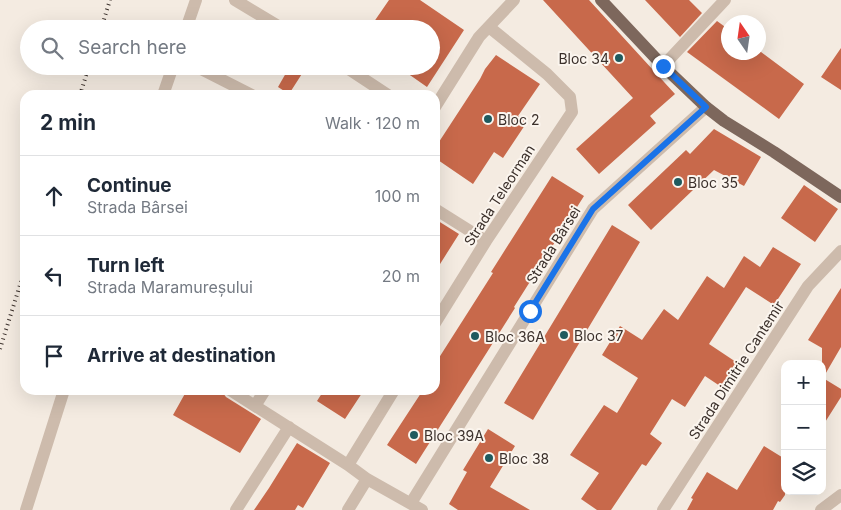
<!DOCTYPE html>
<meta charset="utf-8">
<style>
:root{--surface:#fff;--page:#f6f6f7;--text:#1f2937;--muted:#747a83;--line:#e0e1e3}
body{margin:0;font-family:Inter,sans-serif;background:var(--page);color:var(--text)}
.controls{position:absolute;right:15px;bottom:15px;display:grid;overflow:hidden;border-radius:10px;box-shadow:0 5px 20px #0002}
.controls button{width:45px;height:45px;display:grid;place-items:center;padding:0;border:0;border-bottom:1px solid var(--line);background:var(--surface);color:var(--text);font:25px sans-serif}
.compass{position:absolute;left:721px;top:15px;width:45px;height:45px;border-radius:50%;background:var(--surface);box-shadow:0 5px 20px #0002;rotate:347deg}
.stop{position:absolute;width:15px;height:15px;margin:-11px;border:4px solid #1a73e8;border-radius:50%;background:#fff}
.stop.end{background:#1a73e8;border-color:#fff;box-shadow:0 1px 5px #0008}
.list{margin:0;padding:0;list-style:none}
h2{display:flex;justify-content:space-between;align-items:center;height:65px;margin:0;padding:0 20px;font-size:21px}
h2 small{font-size:16px;font-weight:400;color:var(--muted)}
.list li{display:grid;grid-template-columns:32px 1fr auto;gap:15px;align-items:center;box-sizing:border-box;height:80px;padding:0 20px;border-top:1px solid var(--line)}
.list b{display:block;font-size:19px;white-space:nowrap}
.list p{margin:0;font-size:16px;white-space:nowrap;color:var(--muted)}
.list em{font-size:16px;font-style:normal;color:var(--muted)}
.icon{flex:none;width:28px;height:28px;fill:none;stroke:currentColor;stroke-width:2;stroke-linecap:round;stroke-linejoin:round}
.map{position:relative;flex:none;width:841px;height:510px;overflow:hidden}
.search{position:absolute;background:var(--surface);box-shadow:0 5px 20px #0002;left:20px;top:20px;width:420px;height:55px;display:flex;align-items:center;gap:12px;box-sizing:border-box;padding:0 18px;border-radius:28px;color:var(--muted);font-size:19px}
.panel{position:absolute;background:var(--surface);box-shadow:0 5px 20px #0002;left:20px;top:90px;width:420px;height:305px;border-radius:15px}
.map>svg:first-child{display:block}
.building{fill:#c8694b}
.lines{fill:none;stroke-linecap:round;stroke-linejoin:round}
.minor{stroke:#cdbbac;stroke-width:12}
.major{stroke:#7d675c;stroke-width:12}
.rail{stroke:#3b302b;stroke-width:4;stroke-dasharray:1 4;stroke-linecap:butt}
.route{stroke:#1a73e8;stroke-width:6}
.poi-dot{fill:#1f5a5e;stroke:#fbf5ee;stroke-width:2}
.labels{text-anchor:middle;dominant-baseline:central;stroke-width:4;stroke-linejoin:round;paint-order:stroke}
.poi-label{font-size:14px;fill:#3b302b;stroke:#fbf5ee;text-anchor:start}
.street-label{font-size:14px;fill:#3b302b;stroke:#fbf5ee}
</style>
<div class="map">
<svg width="841" height="510" viewBox="0 0 841 510">
<rect width="100%" height="100%" fill="#f4ebe1"/>
<!-- building -->
<path class="building" d="M389 0H420L464 30 427 87 397 66H431V29H369Z
M543 0H589L675 94 650 116 656 123 599 174 576 149 633 98Z
M645 0H689L702 13 680 37Z
M717 21 728 29V52H761L804 84 779 119 687 52Z
M841 48V90L821 77Z
M496 55 540 84 518 116 527 122 503 158 494 152 473 184 435 158V148L480 79 485 69Z
M290 66H307L289 94 278 87Z
M714 129 761 157 744 186 714 170 651 230 628 205 686 150 690 154Z
M552 176 584 196 514 307 515 308 416 464 387 445 423 390H435V364L493 273 491 272Z
M804 185 838 209 815 242 781 218Z
M435 219 459 234 435 272Z
M612 225 640 242 533 420 504 403Z
M773 247 801 264 774 305 746 287 709 344 739 364 723 388 705 376 685 407 672 399 650 434 662 443 646 466 642 464 611 510H597L581 499 599 473 570 455 604 405 617 413 638 378 602 355 620 326 642 340 664 309 678 320 707 276 724 288 744 256 760 267Z
M841 288V347L823 378 841 389V397L822 427V348L808 340Z
M187 390H218L223 393 226 397 261 419 240 453 173 415Z
M324 390H364L345 419 317 401Z
M488 429 515 446 490 487 530 510H458L449 504 467 472 463 470Z
M297 443 330 463 303 508 298 505 295 510H254L269 488Z
M764 446 785 459V495L780 502 778 501 773 510H687L693 499 691 498 707 472 737 490Z"/>
<g class="lines">
<!-- minor -->
<path class="minor" d="M235 0 283 29
M186 29 196 0
M195 66 252 95
M344 66 388 95
M663 66 725 0
M163 95 173 66
M435 107 479 37 514 0
M435 209 486 241
M435 323 486 241 572 112 570 97 547 74 489 27
M230 390 348 465 367 479 422 510
M255 406 265 390
M348 465 394 390
M411 503 593 209 706 107
M26 510 64 390
M236 510 289 427
M348 510 367 479
M663 510 808 286 841 251
M821 510 841 495"/>
<!-- major -->
<path class="major" d="M601 0 663 66 706 107 724 121 774 152 841 197"/>
<!-- rail -->
<path class="rail" d="M101 29 110 0
M80 95 89 66
M0 349 25 269"/>
</g>
<g class="lines">
<!-- route -->
<path class="route" d="M530 311 593 209 706 107 663 66"/>
</g>
<!-- markers -->
<g class="poi-dot">
<circle cx="619" cy="58" r="5"/>
<circle cx="488" cy="119" r="5"/>
<circle cx="678" cy="182" r="5"/>
<circle cx="564" cy="335" r="5"/>
<circle cx="475" cy="336" r="5"/>
<circle cx="414" cy="435" r="5"/>
<circle cx="489" cy="458" r="5"/>
</g>
<g class="labels">
<!-- poi labels -->
<g class="poi-label">
<text x="609" y="58" text-anchor="end">Bloc 34</text>
<text x="498" y="119">Bloc 2</text>
<text x="688" y="182">Bloc 35</text>
<text x="574" y="335">Bloc 37</text>
<text x="485" y="336">Bloc 36A</text>
<text x="424" y="435">Bloc 39A</text>
<text x="499" y="458">Bloc 38</text>
</g>
<!-- street labels -->
<g class="street-label">
<text transform="translate(499 195) rotate(-57)">Strada Teleorman</text>
<text transform="translate(553 245) rotate(-58)">Strada Bârsei</text>
<text transform="translate(736 370) rotate(-57)">Strada Dimitrie Cantemir</text>
</g>
</g>
</svg>
<div class="controls">
<button>+</button>
<button>−</button>
<button><svg class="icon" aria-label="layers" viewBox="0 0 24 24"><path d="M12 4l9 5-9 5-9-5zM3 14l9 5 9-5"/></svg></button>
</div>
<svg class="compass" viewBox="-18 -18 36 36"><path d="M0-13l5 13h-10z" fill="#e53935"/><path d="M0 13l5-13h-10z" fill="#747a83"/></svg>
<div class="stop" style="left:530px;top:311px"></div>
<div class="stop end" style="left:663px;top:66px"></div>
<div class="search"><svg class="icon" aria-label="search" viewBox="0 0 24 24"><circle cx="10" cy="10" r="6"/><path d="M15 15l6 6"/></svg>Search here</div>
<section class="panel">
<h2>2 min<small>Walk · 120 m</small></h2>
<ul class="list">
<li><svg class="icon" aria-label="ahead" viewBox="0 0 24 24"><path d="M12 20V5M6 11l6-6 6 6"/></svg><div><b>Continue</b><p>Strada Bârsei</p></div><em>100 m</em></li>
<li><svg class="icon" aria-label="left" viewBox="0 0 24 24"><path d="M17 20v-9H6M10 6l-5 5 5 5"/></svg><div><b>Turn left</b><p>Strada Maramureșului</p></div><em>20 m</em></li>
<li><svg class="icon" aria-label="arrive" viewBox="0 0 24 24"><path d="M6 21V4h12l-3 4 3 4H6"/></svg><div><b>Arrive at destination</b></div></li>
</ul>
</section>
</div>
